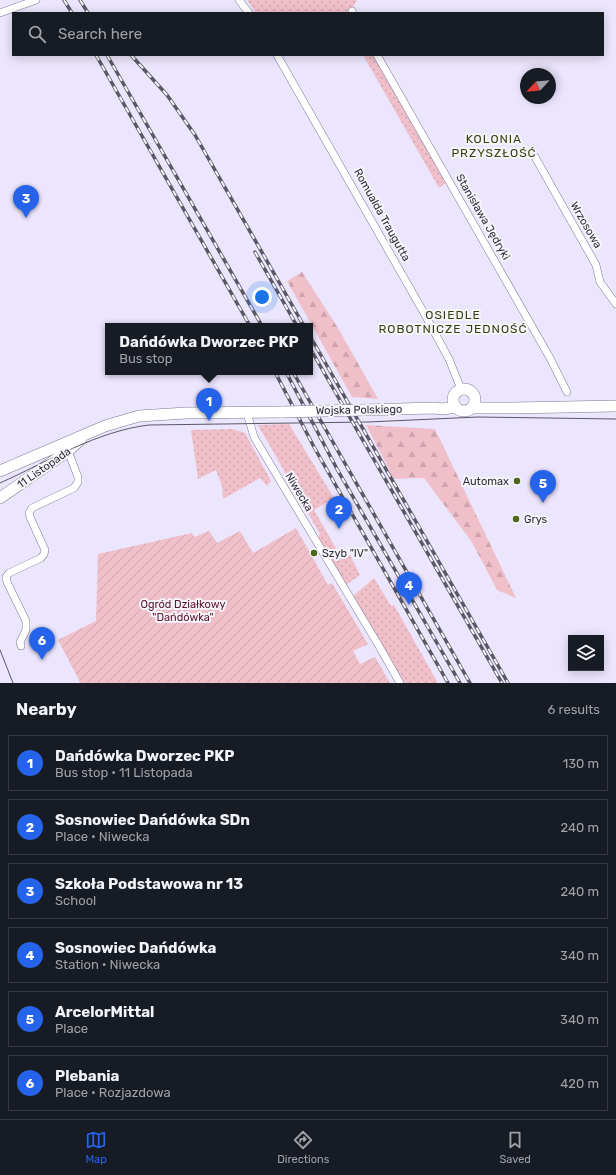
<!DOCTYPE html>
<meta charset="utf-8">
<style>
:root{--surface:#171b24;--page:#242831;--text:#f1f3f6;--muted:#9ea1a6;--line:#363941;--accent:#2563eb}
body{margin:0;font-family:Rubik,sans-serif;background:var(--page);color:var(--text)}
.controls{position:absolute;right:12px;bottom:12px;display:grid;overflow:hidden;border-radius:0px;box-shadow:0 2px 10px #0003}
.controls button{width:36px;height:36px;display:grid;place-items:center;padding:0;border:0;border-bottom:1px solid var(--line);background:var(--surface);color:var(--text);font:20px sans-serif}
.compass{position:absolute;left:520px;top:68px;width:36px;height:36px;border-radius:50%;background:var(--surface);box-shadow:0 2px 10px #0003;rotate:244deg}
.you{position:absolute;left:262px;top:297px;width:14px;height:14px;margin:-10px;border:3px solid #fff;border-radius:50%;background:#1a73e8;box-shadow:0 0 0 6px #1a73e833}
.badge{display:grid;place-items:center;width:26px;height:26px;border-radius:50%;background:var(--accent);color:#fff;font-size:13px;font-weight:700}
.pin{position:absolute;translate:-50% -33px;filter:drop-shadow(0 1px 2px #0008)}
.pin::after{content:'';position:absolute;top:21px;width:14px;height:12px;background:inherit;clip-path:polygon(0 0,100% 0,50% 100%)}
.popup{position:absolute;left:105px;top:323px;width:208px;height:52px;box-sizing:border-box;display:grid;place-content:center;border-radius:0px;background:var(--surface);filter:drop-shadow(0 1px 3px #0005);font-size:13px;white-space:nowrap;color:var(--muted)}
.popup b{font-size:15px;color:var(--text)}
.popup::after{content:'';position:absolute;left:50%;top:100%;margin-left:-8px;border:8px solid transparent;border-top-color:var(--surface)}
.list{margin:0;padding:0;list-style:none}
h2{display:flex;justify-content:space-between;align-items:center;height:52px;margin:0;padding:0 16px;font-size:17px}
h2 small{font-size:13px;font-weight:400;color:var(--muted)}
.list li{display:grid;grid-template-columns:26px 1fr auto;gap:12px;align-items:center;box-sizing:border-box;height:56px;margin:0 8px 8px;padding:0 8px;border:1px solid var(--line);border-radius:0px}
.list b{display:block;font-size:15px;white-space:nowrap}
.list p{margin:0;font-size:13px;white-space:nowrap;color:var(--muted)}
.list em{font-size:13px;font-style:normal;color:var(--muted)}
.icon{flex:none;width:22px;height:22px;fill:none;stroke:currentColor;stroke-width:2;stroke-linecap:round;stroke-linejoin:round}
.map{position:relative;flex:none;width:616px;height:683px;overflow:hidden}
.search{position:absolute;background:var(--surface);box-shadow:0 2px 10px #0003;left:12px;right:12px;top:12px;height:44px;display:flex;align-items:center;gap:10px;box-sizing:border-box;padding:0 14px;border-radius:0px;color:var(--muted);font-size:15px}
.sheet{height:436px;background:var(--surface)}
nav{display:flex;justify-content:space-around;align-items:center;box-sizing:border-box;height:56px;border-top:1px solid var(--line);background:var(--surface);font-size:11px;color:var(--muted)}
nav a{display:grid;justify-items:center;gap:2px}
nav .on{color:var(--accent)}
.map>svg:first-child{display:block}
.grass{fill:url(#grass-dots)}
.forest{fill:url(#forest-firs)}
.garden{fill:url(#garden-furrows)}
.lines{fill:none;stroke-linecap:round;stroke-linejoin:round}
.minor-casing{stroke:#7f7893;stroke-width:8}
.secondary-casing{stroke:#7f7893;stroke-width:12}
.minor{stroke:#fff;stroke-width:7}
.secondary{stroke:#fff;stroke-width:11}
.tram{stroke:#5b5866;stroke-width:1}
.rail-casing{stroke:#5b5866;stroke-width:3.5}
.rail{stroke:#f7f5fb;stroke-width:2;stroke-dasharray:6;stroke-linecap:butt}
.secondary-bridge-casing{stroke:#7f7893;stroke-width:12;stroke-linecap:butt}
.secondary-bridge{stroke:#fff;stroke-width:11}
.poi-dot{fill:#4b6618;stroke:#f7f5fb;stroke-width:1.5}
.labels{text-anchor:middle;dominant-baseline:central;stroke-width:4;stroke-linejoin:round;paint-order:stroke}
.street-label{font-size:11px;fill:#312f3a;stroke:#f7f5fb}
.poi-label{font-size:11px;fill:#312f3a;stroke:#f7f5fb;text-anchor:start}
.park-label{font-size:11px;fill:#5d152d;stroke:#f7f5fb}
.neighbourhood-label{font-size:12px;letter-spacing:1px;fill:#31430e;stroke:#f7f5fb}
</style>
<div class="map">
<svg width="616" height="683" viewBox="0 0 616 683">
<defs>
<pattern id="grass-dots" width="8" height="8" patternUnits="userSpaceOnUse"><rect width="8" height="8" fill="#f0c0ca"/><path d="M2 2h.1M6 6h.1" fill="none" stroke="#cea5ae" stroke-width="1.8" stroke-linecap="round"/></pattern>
<pattern id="forest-firs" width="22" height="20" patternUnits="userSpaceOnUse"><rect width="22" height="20" fill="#f0c0ca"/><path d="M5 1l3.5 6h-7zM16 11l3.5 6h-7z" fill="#cea5ae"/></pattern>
<pattern id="garden-furrows" width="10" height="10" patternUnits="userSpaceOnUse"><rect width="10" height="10" fill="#f0c0ca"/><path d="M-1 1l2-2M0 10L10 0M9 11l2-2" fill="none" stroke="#cea5ae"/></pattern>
</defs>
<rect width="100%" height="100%" fill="#ebe5fd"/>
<!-- grass -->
<path class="grass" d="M247 0H357L350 13H256Z
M363 55H375L447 182 439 188Z
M289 424 334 498 314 510 341 557 350 555 360 575 346 585 318 537 320 534 258 425Z
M233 429 245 433 271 481 267 486 260 478 223 499 222 486 216 470 198 479 191 430Z
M374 578 391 606 394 605 438 683H402L353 596Z"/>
<!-- forest -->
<path class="forest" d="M302 272 338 328 378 399 352 397 287 281Z
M366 425 435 429 516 598 497 590 472 542 424 478 394 479Z"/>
<!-- garden -->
<path class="garden" d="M296 528 328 585 332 583 368 644 353 651 360 664 375 657 390 683H78L80 682 58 640 96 621 98 554 192 533 194 537 209 531 217 543 240 531 253 553Z"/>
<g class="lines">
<!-- minor casing -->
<g class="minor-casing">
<path id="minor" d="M239 0 249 13
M352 11 353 13
M0 13 36 0
M277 55 424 313 449 359 461 389
M377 55 550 358 567 392
M535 157 596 265 600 282 616 304
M247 413 254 437 379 646 400 683
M21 646 20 642 26 630V621L7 582 6 577 9 573 41 558 44 554 45 550 30 517 29 513 32 508 74 488 78 482V477L68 451"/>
</g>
<!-- secondary casing -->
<g class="secondary-casing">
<path id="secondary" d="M453 400a11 11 0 1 1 22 0a11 11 0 1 1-22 0Z
M471 408H513L616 406
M363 410 434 408 443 409 456 407
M0 471 105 426 139 416 186 413 283 412
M0 498 68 451 81 439"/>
</g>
<!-- minor -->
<use href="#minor" class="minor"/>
<!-- secondary -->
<use href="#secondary" class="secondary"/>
<!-- tram -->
<path class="tram" d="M0 483C47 462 97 431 149 425L368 422 478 417 616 419
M0 650 13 683"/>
<!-- rail casing -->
<g class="rail-casing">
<path id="rail" d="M64 0 72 13
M80 0 88 13
M96 55 250 326
M107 55 262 326
M131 55 167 95 195 135 304 326
M255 252 297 326
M310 336 508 683
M310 348 502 683
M275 372 314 447 448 683
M286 372 337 469 460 683
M293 372 470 683"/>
</g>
<!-- rail -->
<use href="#rail" class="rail"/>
<!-- secondary-bridge casing -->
<g class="secondary-bridge-casing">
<path id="secondary-bridge" d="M283 412 363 410"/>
</g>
<!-- secondary-bridge -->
<use href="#secondary-bridge" class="secondary-bridge"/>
</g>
<!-- markers -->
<g class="poi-dot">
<circle cx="517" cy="481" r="4"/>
<circle cx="516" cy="519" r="4"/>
<circle cx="314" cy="553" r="4"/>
</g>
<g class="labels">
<!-- street labels -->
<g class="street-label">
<text transform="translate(382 215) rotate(61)">Romualda Traugutta</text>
<text transform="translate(483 217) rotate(60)">Stanisława Jędryki</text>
<text transform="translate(586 225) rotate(60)">Wrzosowa</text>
<text transform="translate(359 410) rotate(-1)">Wojska Polskiego</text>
<text transform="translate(44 468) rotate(-35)">11 Listopada</text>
<text transform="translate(299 492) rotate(59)">Niwecka</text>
</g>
<!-- poi labels -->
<g class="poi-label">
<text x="509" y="481" text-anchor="end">Automax</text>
<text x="524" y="519">Grys</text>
<text x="322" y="553">Szyb "IV"</text>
</g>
<!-- park labels -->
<g class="park-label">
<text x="183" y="604">Ogród Działkowy<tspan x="183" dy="13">"Dańdówka"</tspan></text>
</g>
<!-- neighbourhood labels -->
<g class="neighbourhood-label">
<text x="494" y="139">KOLONIA<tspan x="494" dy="14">PRZYSZŁOŚĆ</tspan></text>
<text x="453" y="315">OSIEDLE<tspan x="453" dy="14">ROBOTNICZE JEDNOŚĆ</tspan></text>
</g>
</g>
</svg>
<div class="controls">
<button><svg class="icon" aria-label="layers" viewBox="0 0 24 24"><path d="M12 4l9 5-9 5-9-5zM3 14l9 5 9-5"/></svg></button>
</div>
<svg class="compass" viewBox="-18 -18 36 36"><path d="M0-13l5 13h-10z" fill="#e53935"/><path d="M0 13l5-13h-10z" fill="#9ea1a6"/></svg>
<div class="you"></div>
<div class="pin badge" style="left:209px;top:421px">1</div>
<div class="popup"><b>Dańdówka Dworzec PKP</b>Bus stop</div>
<div class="pin badge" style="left:339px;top:529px">2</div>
<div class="pin badge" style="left:26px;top:218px">3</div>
<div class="pin badge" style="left:409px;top:605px">4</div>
<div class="pin badge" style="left:543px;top:503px">5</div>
<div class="pin badge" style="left:42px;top:660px">6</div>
<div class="search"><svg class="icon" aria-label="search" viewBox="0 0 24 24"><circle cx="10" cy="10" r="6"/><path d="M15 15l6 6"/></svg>Search here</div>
</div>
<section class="sheet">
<h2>Nearby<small>6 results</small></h2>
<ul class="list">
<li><span class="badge">1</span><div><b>Dańdówka Dworzec PKP</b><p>Bus stop · 11 Listopada</p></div><em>130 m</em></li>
<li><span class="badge">2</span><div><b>Sosnowiec Dańdówka SDn</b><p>Place · Niwecka</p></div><em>240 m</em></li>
<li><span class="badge">3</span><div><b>Szkoła Podstawowa nr 13</b><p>School</p></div><em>240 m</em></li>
<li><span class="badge">4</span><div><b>Sosnowiec Dańdówka</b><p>Station · Niwecka</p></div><em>340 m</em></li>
<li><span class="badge">5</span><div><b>ArcelorMittal</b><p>Place</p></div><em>340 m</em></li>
<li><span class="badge">6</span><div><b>Plebania</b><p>Place · Rozjazdowa</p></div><em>420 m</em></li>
</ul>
</section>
<nav>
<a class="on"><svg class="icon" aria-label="map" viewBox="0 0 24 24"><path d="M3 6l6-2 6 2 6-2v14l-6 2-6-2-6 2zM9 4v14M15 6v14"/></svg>Map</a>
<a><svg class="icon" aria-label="directions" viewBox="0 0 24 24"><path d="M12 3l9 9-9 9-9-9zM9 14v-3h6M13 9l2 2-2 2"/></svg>Directions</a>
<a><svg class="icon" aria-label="saved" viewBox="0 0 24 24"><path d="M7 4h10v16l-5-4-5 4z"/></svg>Saved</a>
</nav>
